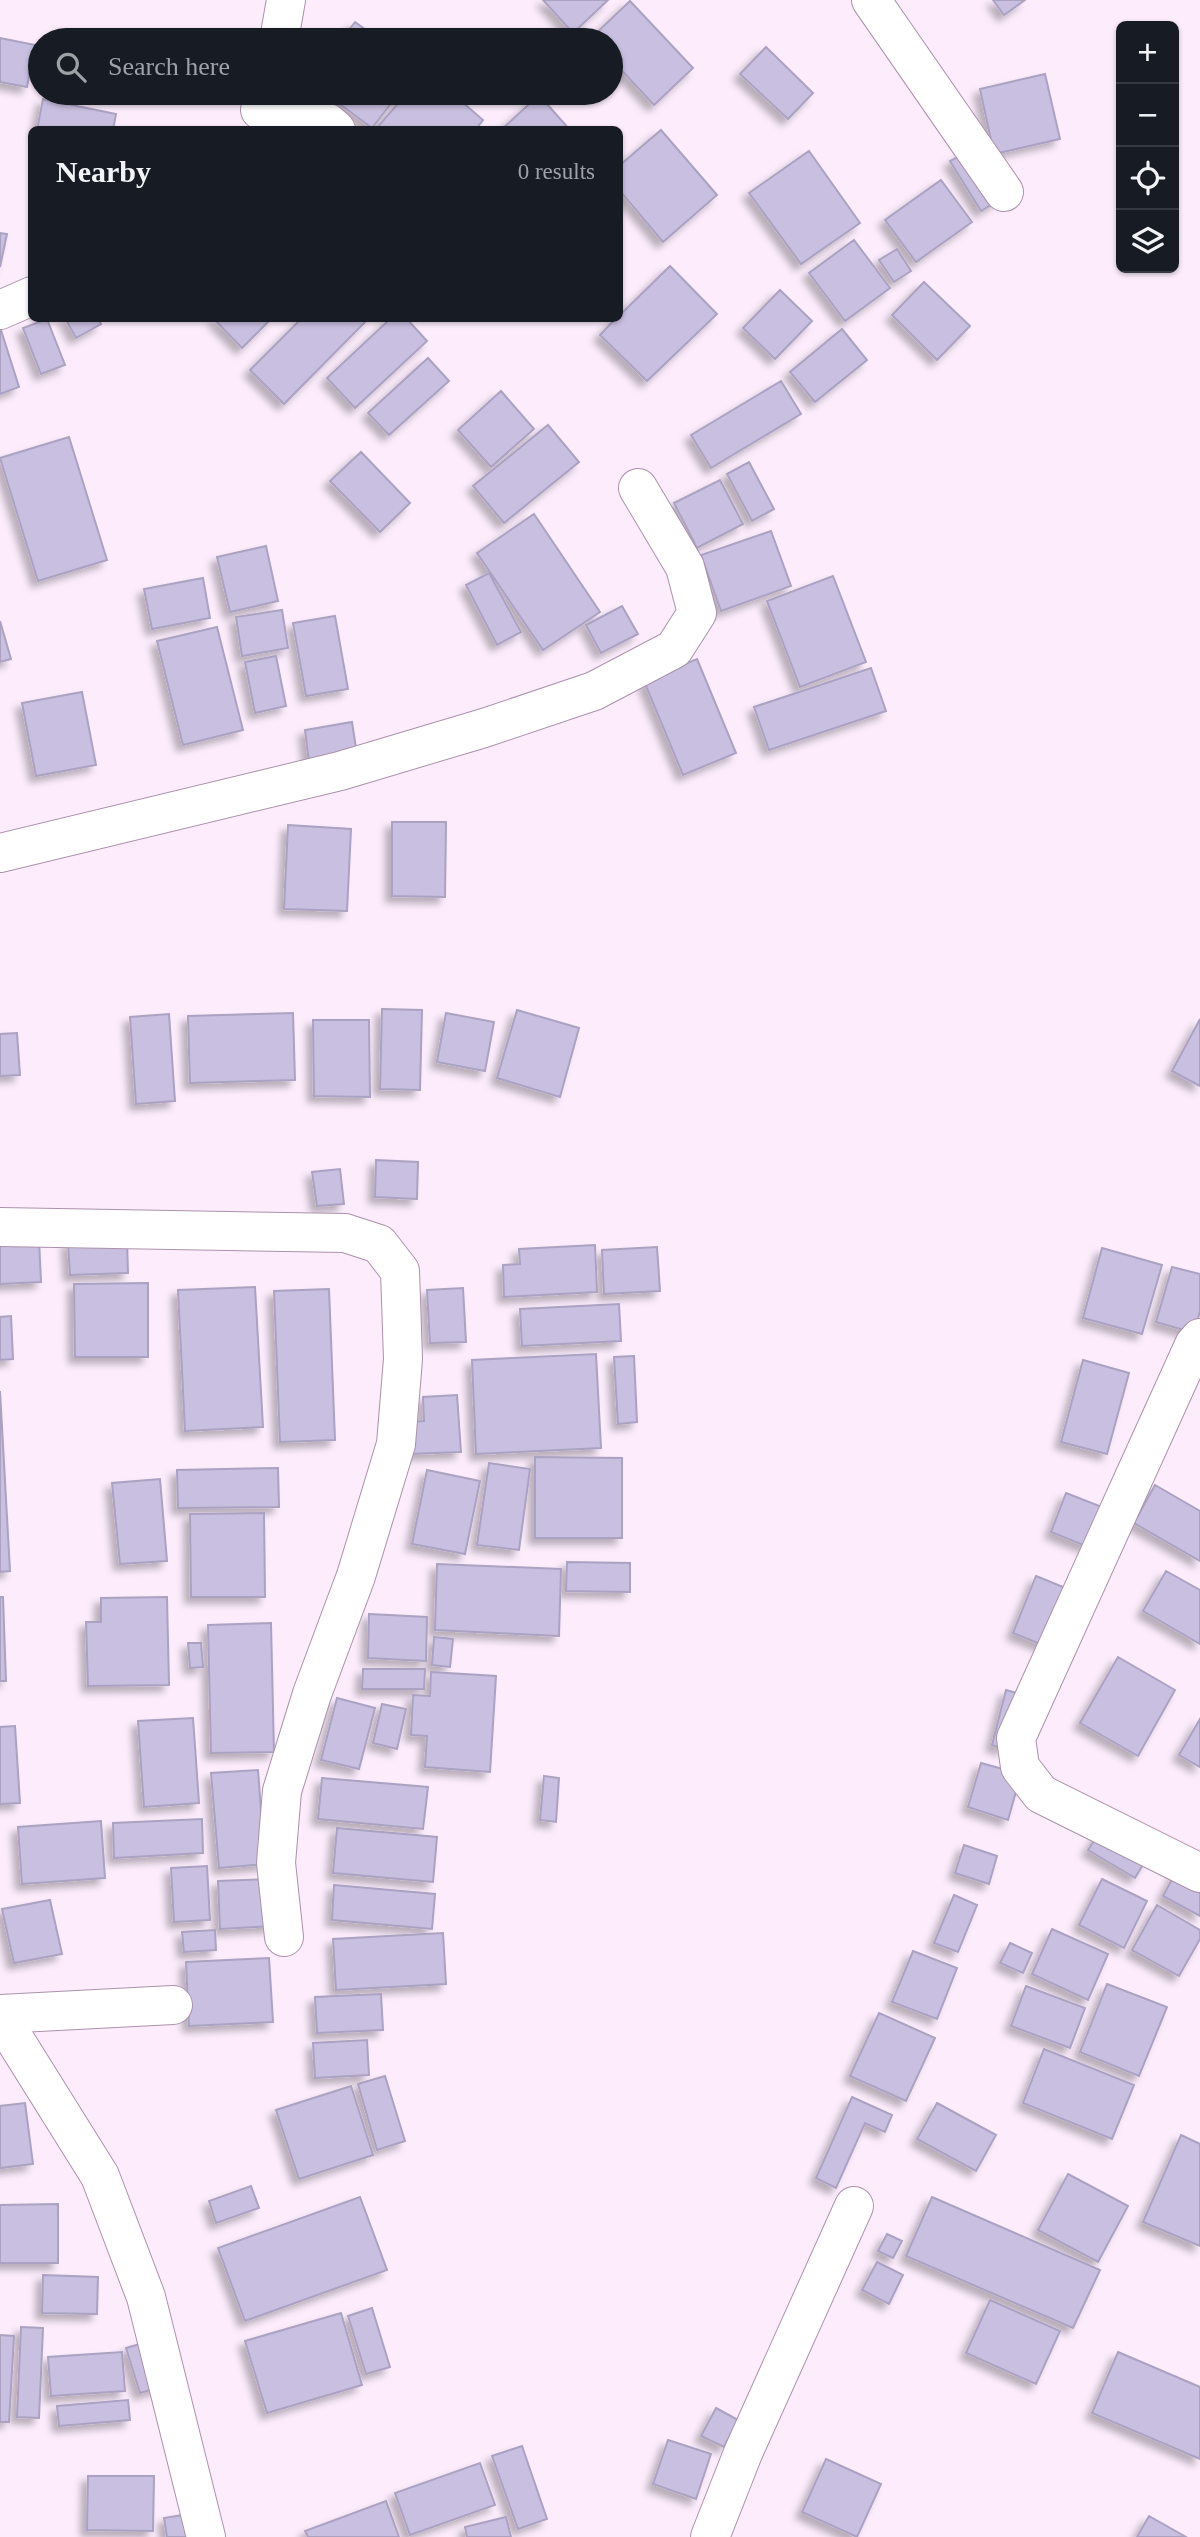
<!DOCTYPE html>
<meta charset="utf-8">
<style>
:root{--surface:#171b24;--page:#20242c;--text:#f1f3f6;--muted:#9ea1a6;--line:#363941}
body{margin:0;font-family:"Times New Roman",serif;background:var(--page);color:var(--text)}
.controls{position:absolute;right:21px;top:21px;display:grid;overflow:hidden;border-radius:10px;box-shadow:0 2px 5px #0004}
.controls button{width:63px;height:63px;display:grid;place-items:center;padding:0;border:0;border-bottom:2px solid var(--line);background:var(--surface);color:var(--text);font:35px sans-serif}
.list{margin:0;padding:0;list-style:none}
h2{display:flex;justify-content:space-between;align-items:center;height:91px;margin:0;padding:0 28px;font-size:30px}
h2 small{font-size:23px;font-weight:400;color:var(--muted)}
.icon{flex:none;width:38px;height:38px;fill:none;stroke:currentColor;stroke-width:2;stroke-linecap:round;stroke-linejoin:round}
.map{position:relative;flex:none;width:1200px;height:2537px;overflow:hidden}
.search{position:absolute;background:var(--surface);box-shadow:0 2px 5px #0004;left:28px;top:28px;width:595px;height:77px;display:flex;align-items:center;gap:18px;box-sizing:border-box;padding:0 24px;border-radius:38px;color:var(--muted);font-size:26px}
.panel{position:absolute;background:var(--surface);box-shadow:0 2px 5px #0004;left:28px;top:126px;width:595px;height:196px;border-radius:10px}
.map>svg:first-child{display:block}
.building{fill:#c9c0e1;stroke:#aba2c2;stroke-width:2;filter:url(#shadow)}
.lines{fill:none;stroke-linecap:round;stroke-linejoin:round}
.street-casing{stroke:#ab92ab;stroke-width:40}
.street{stroke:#fff;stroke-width:38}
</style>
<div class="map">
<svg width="1200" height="2537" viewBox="0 0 1200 2537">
<defs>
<filter id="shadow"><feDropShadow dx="-6" dy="6" stdDeviation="3.5" flood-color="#0004"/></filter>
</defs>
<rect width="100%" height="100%" fill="#fcecfc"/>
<!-- building -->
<path class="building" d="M543 0H608L573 33Z
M993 0H1025L1004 15Z
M630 1 693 68 654 105 611 59V40H593L591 38Z
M355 22 380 40H341Z
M0 38 35 45 27 87 0 82Z
M766 47 813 93 788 119 740 74Z
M1045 74 1060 139 994 154 980 89Z
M325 93H399L372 128Z
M407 93H452L483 120 475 130H375Z
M539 95 570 130H501Z
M43 99 116 114 113 130H37Z
M661 130 717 195 663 242 620 191V165Z
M970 150 1000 199 981 211 950 161Z
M809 151 860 223 801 264 749 193Z
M941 180 972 222 916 262 885 220Z
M0 233 7 234 0 267Z
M854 240 890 288 845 321 809 273Z
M897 249 911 271 894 282 879 260Z
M670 266 717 314 647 381 600 335 616 318H620V315Z
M924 282 970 326 937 360 892 315Z
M780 290 812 321 775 359 743 328Z
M65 318H98L101 324 76 338Z
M213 318H272L242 348Z
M302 318H369L284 404 250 370Z
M391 318H406L427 341 355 408 327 378Z
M47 319 65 365 41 374 23 328Z
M0 327 19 387 0 394Z
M842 329 867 360 815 402 790 372Z
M428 358 449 381 389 435 368 413Z
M781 381 801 414 711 468 691 435Z
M501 391 534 429 491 467 458 430Z
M548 425 579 462 504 523 473 486Z
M69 437 107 560 38 581 0 458Z
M361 452 410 503 380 532 330 481Z
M749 462 774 509 752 521 727 474Z
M720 480 743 524 697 548 674 503Z
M534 514 600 612 543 650 477 553Z
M771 531 791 586 721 611 701 555Z
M266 546 278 601 230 612 217 557Z
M489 573 521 632 497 645 466 585Z
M833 576 866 662 800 687 767 601Z
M203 578 210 618 152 629 144 589Z
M622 606 638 634 601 653 586 625Z
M282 610 288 648 242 656 236 617Z
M335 616 348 689 306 696 293 623Z
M0 621 11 659 0 662Z
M217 627 243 730 183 745 157 641Z
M276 656 286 706 255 713 245 662Z
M697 659 736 753 683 775 644 681Z
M871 668 886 711 769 750 754 707Z
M82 692 96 765 36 776 22 703Z
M352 722 357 755 309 762 305 730Z
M392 822H446L445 897 392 896Z
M288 825 351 829 347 911 284 909Z
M382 1009 422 1010 420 1090 380 1089Z
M517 1010 579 1028 560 1097 497 1078Z
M293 1013 295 1080 190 1083 188 1016Z
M446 1013 494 1022 485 1071 437 1062Z
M169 1014 175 1101 136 1104 130 1017Z
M1200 1019V1086L1172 1071Z
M313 1020H369L370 1097 314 1096Z
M17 1033 20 1075 0 1076V1034Z
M376 1160 418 1162 417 1199 375 1197Z
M340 1169 344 1204 317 1206 312 1172Z
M39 1239 41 1282 0 1284V1242Z
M127 1239 128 1273 70 1275 68 1242Z
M595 1245 597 1292 504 1297 503 1265 520 1264 519 1249Z
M657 1247 660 1291 604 1294 602 1250Z
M1102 1248 1162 1265 1142 1334 1083 1318Z
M1172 1267 1200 1274V1311L1194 1333 1156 1322Z
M148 1283V1357H75L74 1284Z
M255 1287 263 1427 185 1431 178 1290Z
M463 1288 466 1342 430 1343 427 1290Z
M329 1289 335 1440 280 1442 274 1291Z
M619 1304 621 1341 522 1346 520 1309Z
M11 1316 13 1359 0 1360V1317Z
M596 1354 601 1448 476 1454 472 1360Z
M634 1356 637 1422 618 1424 614 1357Z
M1083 1360 1129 1373 1107 1454 1061 1442Z
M0 1391 10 1571 0 1572Z
M457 1395 461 1452 410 1454 408 1422 424 1421 423 1397Z
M535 1457 622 1458V1538H535Z
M489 1463 530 1469 519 1550 477 1545Z
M278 1468 279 1507 178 1508 177 1470Z
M427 1470 480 1481 465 1554 412 1544Z
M160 1479 167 1561 120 1564 112 1483Z
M1155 1485 1200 1511V1561L1134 1523Z
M1066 1493 1102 1507 1088 1547 1051 1532Z
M264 1513 265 1597H191L190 1514Z
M567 1562 630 1563V1592L566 1591Z
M437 1564 561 1569 559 1636 435 1630Z
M1166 1571 1200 1590V1644L1143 1611Z
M1036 1576 1073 1591 1050 1648 1013 1633Z
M0 1597H3L6 1681H0Z
M167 1597 169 1685 88 1686 86 1622H101V1598Z
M369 1614 427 1617 426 1661 368 1658Z
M271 1623 274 1752 211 1753 208 1625Z
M434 1637 453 1639 450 1667 432 1665Z
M188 1643H201L203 1667 190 1668Z
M1118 1657 1175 1690 1138 1756 1080 1723Z
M363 1669H425L424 1689H362Z
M431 1672 496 1676 490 1772 425 1767 427 1736 411 1735 413 1695 430 1696Z
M1006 1690 1020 1694 1004 1749 992 1745Z
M337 1698 375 1708 359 1769 321 1760Z
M382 1704 406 1709 397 1749 373 1743Z
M193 1718 199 1803 144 1807 138 1721Z
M1200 1719V1767L1179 1755Z
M15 1726 20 1803 0 1804V1727Z
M981 1763 1021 1774 1008 1820 968 1807Z
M258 1770 265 1864 219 1868 211 1773Z
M544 1776 559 1778 556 1822 540 1820Z
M322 1778 428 1787 423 1829 318 1819Z
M202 1819 203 1853 114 1858 113 1823Z
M101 1821 105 1878 22 1884 18 1827Z
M337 1828 437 1837 433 1882 333 1873Z
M1101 1830 1147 1858 1135 1878 1088 1850Z
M964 1845 997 1856 989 1884 955 1873Z
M207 1866 210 1920 174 1922 171 1868Z
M1177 1870 1200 1881V1916L1163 1896Z
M270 1879 272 1926 220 1929 218 1881Z
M1102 1879 1147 1901 1124 1948 1079 1925Z
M334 1885 435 1894 432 1929 332 1920Z
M954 1895 977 1905 958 1952 934 1943Z
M50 1900 62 1954 14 1963 2 1909Z
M1157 1905 1200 1930V1939L1179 1976 1132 1950Z
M1052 1929 1108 1954 1088 2000 1032 1974Z
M215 1930 216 1950 184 1952 182 1932Z
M443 1933 446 1984 336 1990 333 1939Z
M1010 1943 1032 1953 1023 1973 1000 1963Z
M913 1951 957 1968 937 2019 892 2002Z
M269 1958 273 2022 189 2026 186 1962Z
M1107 1984 1167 2007 1139 2076 1080 2052Z
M1026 1986 1085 2008 1070 2048 1011 2026Z
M381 1994 383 2030 317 2033 315 1997Z
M879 2013 935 2038 906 2101 850 2076Z
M367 2040 369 2075 315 2078 313 2043Z
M1044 2049 1134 2085 1112 2139 1023 2103Z
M385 2076 405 2141 377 2150 358 2084Z
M351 2086 373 2155 299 2179 276 2110Z
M852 2097 892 2115 885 2132 865 2123 836 2188 816 2178Z
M25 2103 33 2164 0 2168V2106Z
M937 2103 996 2135 976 2171 917 2139Z
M1181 2135 1200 2144V2246L1143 2222Z
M1068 2174 1128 2206 1098 2262 1038 2230Z
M251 2186 259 2208 216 2223 209 2201Z
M360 2197 387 2270 245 2321 218 2248Z
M932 2197 1100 2270 1073 2328 906 2256Z
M58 2204V2263H0V2205Z
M887 2234 902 2241 893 2258 878 2251Z
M877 2262 903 2275 889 2304 862 2290Z
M43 2275 98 2277 97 2314 42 2313Z
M990 2300 1060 2331 1036 2384 966 2353Z
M372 2308 390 2367 366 2374 348 2316Z
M341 2313 362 2385 267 2413 245 2341Z
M21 2327 43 2328 39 2418 17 2417Z
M0 2335 14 2336 9 2422H0Z
M147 2342 161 2387 140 2393 126 2348Z
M122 2352 125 2391 51 2396 48 2357Z
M1118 2352 1200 2387V2459L1092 2413Z
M128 2400 130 2420 59 2426 57 2406Z
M716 2408 738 2420 724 2447 701 2436Z
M668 2440 711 2454 696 2499 653 2484Z
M522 2446 547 2519 518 2529 492 2456Z
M826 2459 881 2484 857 2537 802 2512Z
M480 2463 495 2505 410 2535 395 2493Z
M88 2476H154L153 2531 87 2530Z
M386 2501 399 2537H308L305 2531Z
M195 2513 199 2537H167L164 2518Z
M1149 2516 1186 2537H1137Z
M506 2517 511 2537H467L465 2527Z"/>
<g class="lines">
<!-- street casing -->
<g class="street-casing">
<path id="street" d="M871 0 1004 192
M279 40 286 0
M260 110 328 123 336 130
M0 310 32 296
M0 853 340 771 484 728 594 691 674 649 697 613 685 567 638 488
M0 1227 345 1233 379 1244 400 1271 403 1359 396 1444 356 1576 312 1694 282 1791 276 1863 284 1937
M1200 1338 1194 1345 1016 1738 1020 1767 1041 1794 1200 1873
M0 2014 173 2005
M0 2016 100 2176 146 2297 206 2537
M710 2537 743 2453 854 2206"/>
</g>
<!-- street -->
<use href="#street" class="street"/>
</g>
</svg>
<div class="controls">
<button>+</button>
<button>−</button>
<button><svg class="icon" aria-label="locate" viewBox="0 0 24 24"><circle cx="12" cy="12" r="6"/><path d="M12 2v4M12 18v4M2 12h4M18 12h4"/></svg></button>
<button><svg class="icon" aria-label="layers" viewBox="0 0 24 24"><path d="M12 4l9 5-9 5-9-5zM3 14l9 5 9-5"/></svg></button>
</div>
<div class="search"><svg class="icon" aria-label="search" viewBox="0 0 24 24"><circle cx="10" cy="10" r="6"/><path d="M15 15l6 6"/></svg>Search here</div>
<section class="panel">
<h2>Nearby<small>0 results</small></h2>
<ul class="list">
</ul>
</section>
</div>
